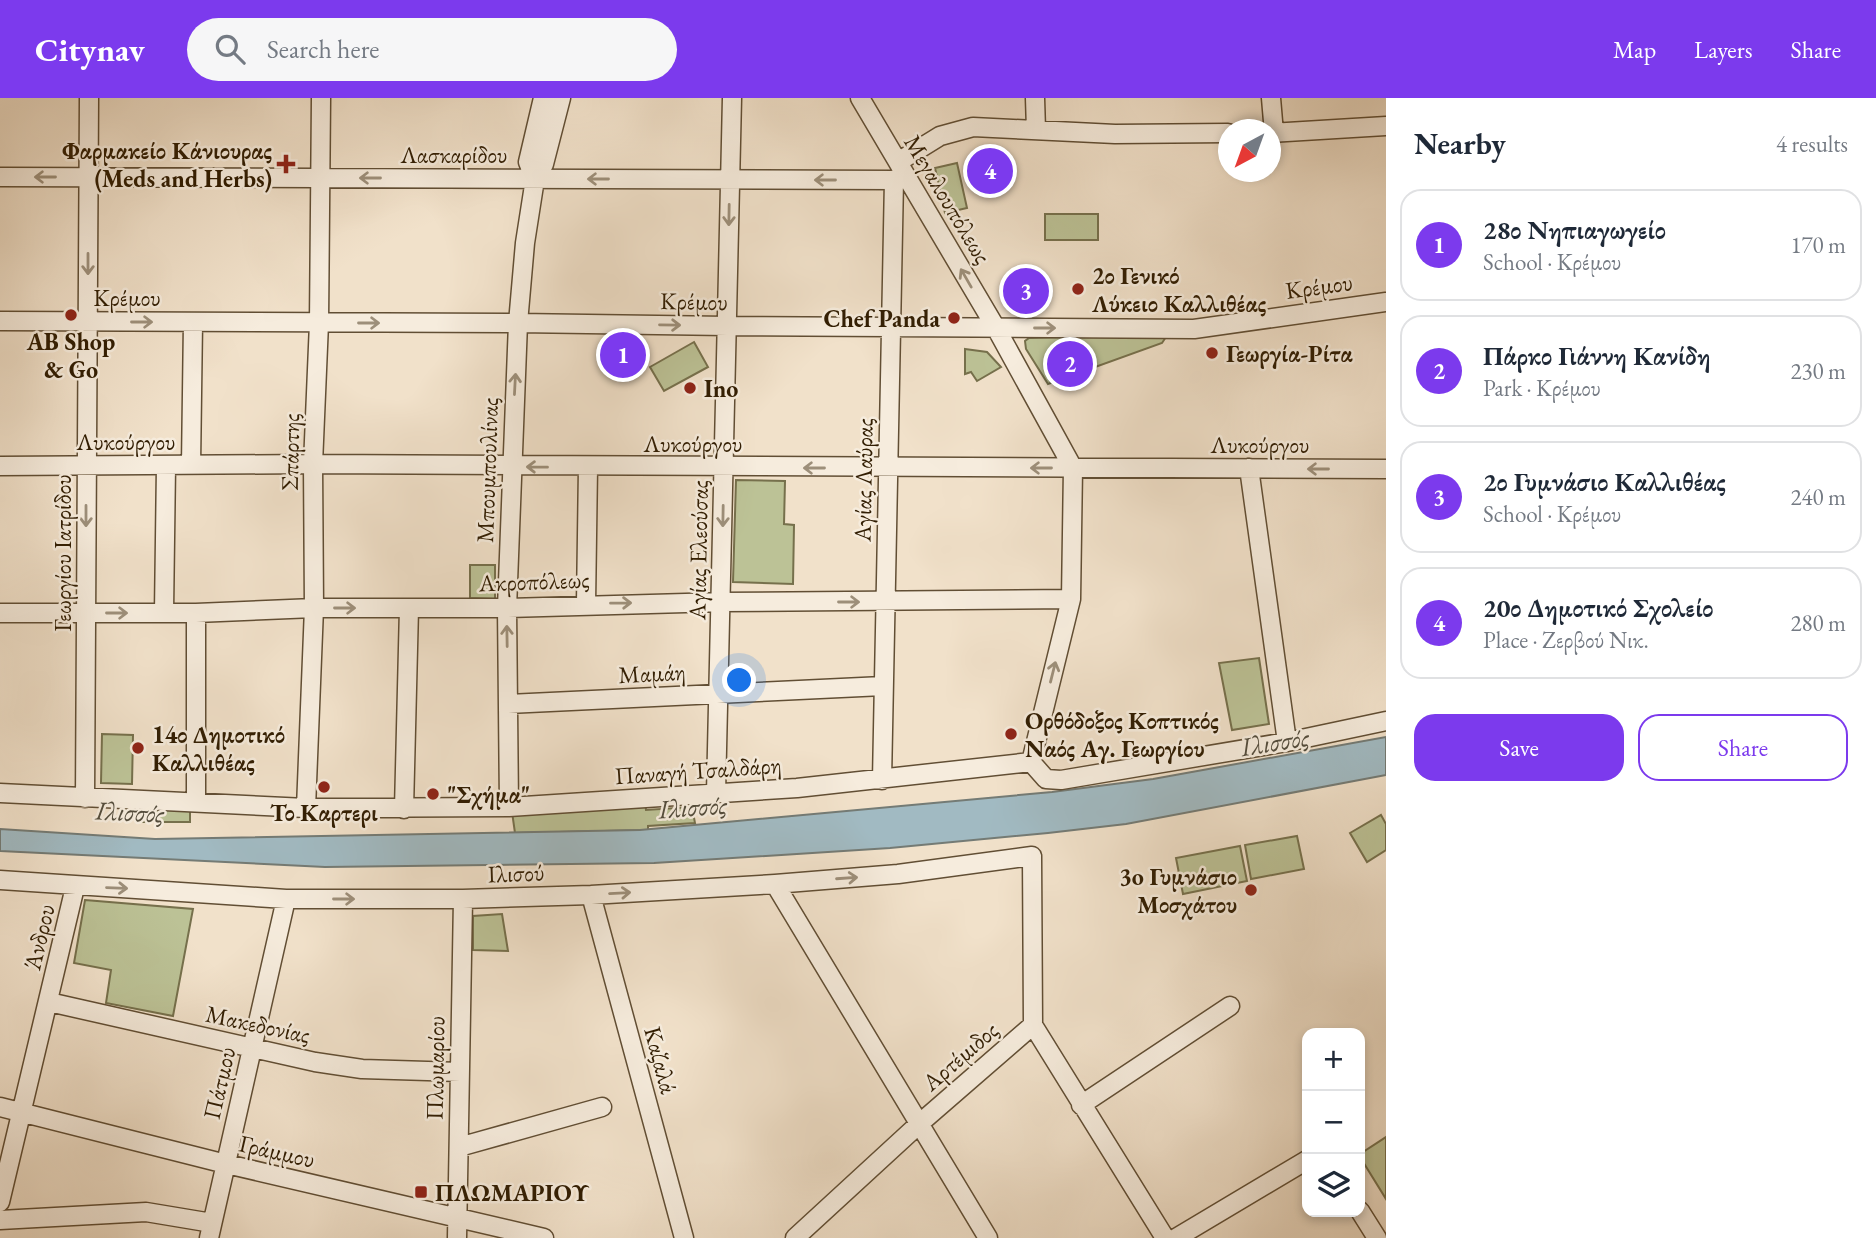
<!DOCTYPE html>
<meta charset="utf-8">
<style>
:root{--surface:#fff;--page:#f6f6f7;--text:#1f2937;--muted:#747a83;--line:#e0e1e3;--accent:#7c3aed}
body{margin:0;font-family:"EB Garamond",serif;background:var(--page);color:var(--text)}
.controls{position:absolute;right:21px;bottom:21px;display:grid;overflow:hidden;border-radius:14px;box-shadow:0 4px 10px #0003}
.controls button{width:63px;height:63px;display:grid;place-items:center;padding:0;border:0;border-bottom:2px solid var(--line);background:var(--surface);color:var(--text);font:35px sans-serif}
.compass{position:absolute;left:1218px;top:21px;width:63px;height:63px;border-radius:50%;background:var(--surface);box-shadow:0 4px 10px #0003;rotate:221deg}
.you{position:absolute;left:740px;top:583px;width:24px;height:24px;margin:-18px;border:5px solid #fff;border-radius:50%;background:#1a73e8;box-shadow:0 0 0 10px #1a73e833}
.badge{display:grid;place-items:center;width:46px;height:46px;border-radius:50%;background:var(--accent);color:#fff;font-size:23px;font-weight:700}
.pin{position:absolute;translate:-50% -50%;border:4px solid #fff;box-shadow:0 2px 7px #0006}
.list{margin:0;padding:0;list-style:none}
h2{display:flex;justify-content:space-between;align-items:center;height:91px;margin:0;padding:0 28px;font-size:30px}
h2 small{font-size:23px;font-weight:400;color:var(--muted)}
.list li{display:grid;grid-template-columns:46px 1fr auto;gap:21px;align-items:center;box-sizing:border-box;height:112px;margin:0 14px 14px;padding:0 14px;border:2px solid var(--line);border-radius:21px}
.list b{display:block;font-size:26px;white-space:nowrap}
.list p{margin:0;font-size:23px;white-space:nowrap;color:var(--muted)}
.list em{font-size:23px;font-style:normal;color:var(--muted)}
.actions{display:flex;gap:14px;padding:21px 28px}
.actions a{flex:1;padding:16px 0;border:2px solid var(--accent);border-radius:21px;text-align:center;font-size:24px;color:var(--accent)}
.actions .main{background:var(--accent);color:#fff}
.icon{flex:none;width:38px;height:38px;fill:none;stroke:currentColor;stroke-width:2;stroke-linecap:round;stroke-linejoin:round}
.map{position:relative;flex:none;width:1386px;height:1140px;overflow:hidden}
header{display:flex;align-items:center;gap:42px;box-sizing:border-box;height:98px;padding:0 35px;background:var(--accent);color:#fff}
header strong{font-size:33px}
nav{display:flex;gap:38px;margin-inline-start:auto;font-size:24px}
.search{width:490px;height:63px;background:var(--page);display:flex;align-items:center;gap:18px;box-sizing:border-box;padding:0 24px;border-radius:38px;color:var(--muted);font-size:26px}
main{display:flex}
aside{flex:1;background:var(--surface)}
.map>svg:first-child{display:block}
.green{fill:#bcc296;stroke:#76704c;stroke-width:2}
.water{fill:#a1bac2;stroke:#747b75;stroke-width:2}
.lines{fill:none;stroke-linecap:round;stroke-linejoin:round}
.minor-casing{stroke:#614e34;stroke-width:21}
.minor{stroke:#f6ecdd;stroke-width:18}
.oneway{stroke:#9d8f7a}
.poi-dot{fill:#8f2418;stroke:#f6ecdd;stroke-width:2.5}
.labels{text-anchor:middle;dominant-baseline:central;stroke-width:5;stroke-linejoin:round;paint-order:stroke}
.poi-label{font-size:24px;font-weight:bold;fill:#311d02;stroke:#f6ecdd;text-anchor:start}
.street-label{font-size:24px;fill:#311d02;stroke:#f6ecdd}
.water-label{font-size:26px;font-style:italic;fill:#534c3c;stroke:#f6ecdd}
</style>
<header>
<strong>Citynav</strong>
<div class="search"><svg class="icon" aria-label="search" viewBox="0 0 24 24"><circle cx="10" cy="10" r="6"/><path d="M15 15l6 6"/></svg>Search here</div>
<nav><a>Map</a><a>Layers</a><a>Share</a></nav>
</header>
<main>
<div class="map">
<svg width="1386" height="1140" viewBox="0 0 1386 1140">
<rect width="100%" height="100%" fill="#f1e1ca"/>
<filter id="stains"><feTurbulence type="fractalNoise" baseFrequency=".00286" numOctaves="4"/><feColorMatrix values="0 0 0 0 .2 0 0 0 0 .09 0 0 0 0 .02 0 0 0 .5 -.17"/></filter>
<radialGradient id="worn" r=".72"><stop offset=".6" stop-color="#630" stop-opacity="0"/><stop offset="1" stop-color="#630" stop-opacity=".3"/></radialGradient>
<!-- green -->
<path class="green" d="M957 65 967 110 945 115 935 70Z
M1045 116H1098V142H1045Z
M1160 236 1166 239 1162 245 1048 286 1026 251 1025 243 1029 240Z
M694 244 708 269 664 293 650 269Z
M965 251 987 254 1001 269 977 283 971 274 965 276Z
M736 382 785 383 784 426 794 427 793 486 733 484Z
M470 467H495V501L470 500Z
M1259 560 1269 626 1232 632 1219 565Z
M102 636 133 637 132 686 101 685Z
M645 704 646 712 692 709 695 725 648 728V732L515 735 512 714Z
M142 705 190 707V724H142Z
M1381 717 1386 726V752L1367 764 1350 735Z
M1297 738 1304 771 1251 781 1245 747Z
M1240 748 1247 783 1183 796 1176 760Z
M85 802 193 811 173 918 106 905 111 872 74 865Z
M502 816 508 853 473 852V818Z
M1386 1039V1101L1360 1059V1056Z"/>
<!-- water -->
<path class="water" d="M1386 639V677L1126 726 1048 735 890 750 654 765 325 769 0 753V731L155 741 640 732 1052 694 1153 681Z"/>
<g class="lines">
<!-- minor casing -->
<g class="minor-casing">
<path id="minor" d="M860 0 996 230 1073 370 1071 501 1031 664
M1035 0 1036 32
M1271 0 1274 35
M1270 35 1386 28
M898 64 940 38 973 29 1115 36 1228 35
M0 79 894 82 905 76
M535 81 528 64 543 0
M0 223 518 225 727 228 1194 231 1386 204
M191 367 193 224
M0 368 313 366 1386 371
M1249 370 1287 644
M586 506 588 369
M164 514 166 368
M0 515H196L314 510H507L721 504 1071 501
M196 515V704
M508 606 883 588
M1031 664 1046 681 1061 682 1287 644 1386 623
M882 682 894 82
M0 695 306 710 509 709 797 690 1031 664
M716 695 732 0
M85 700 89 0
M509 709 507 510 518 225 525 145 535 81 544 66 561 0
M306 710 314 510 313 366 319 225 321 0
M404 711 409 510
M0 782 286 801H463L591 797 775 786 898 776 1032 758 1033 927 919 1026 795 1140
M775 786 988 1140
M591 797 684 1140
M49 904 315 964 362 971 460 974
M1033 927 1165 1140
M1081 1007 1230 908
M0 1009 218 1064 544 1140
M459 1049 602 1009
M0 1104 75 789
M1360 1113 1377 1140
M0 1122 146 1114 212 1125
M209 1140 286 801
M457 1140 463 801
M1176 1140 1307 1062"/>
</g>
<!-- minor -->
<use href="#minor" class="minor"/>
</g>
<!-- one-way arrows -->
<defs><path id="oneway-shaft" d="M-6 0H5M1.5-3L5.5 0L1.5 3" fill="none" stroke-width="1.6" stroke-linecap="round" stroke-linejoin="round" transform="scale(1.75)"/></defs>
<g class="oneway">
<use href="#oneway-shaft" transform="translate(45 79) rotate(-180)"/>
<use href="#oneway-shaft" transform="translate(370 80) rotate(-180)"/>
<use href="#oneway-shaft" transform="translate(598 81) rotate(-180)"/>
<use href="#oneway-shaft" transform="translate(825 82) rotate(-180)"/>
<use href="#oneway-shaft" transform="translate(729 117) rotate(91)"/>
<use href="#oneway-shaft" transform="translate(88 166) rotate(90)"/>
<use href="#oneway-shaft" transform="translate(966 180) rotate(-120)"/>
<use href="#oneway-shaft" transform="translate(142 224)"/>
<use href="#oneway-shaft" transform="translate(369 225)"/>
<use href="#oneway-shaft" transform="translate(670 227) rotate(1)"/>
<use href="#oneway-shaft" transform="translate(1045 230)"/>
<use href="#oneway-shaft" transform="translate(515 286) rotate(-87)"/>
<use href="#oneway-shaft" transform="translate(537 369) rotate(-179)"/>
<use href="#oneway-shaft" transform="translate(814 370) rotate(-180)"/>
<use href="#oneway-shaft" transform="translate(1041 370) rotate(180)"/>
<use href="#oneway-shaft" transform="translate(1318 371) rotate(-180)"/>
<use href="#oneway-shaft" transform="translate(86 418) rotate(90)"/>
<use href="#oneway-shaft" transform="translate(723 418) rotate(91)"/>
<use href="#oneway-shaft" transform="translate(849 504)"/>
<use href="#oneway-shaft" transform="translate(621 505) rotate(-1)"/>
<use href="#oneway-shaft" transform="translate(345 510)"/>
<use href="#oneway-shaft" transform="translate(117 515)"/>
<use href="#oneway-shaft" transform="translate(507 538) rotate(-91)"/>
<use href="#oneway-shaft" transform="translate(1053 574) rotate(-76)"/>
<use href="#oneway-shaft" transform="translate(847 780) rotate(-4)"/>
<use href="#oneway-shaft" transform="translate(117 790) rotate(2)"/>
<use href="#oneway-shaft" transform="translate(620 795) rotate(-3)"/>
<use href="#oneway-shaft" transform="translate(344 801)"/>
</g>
<!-- markers -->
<g class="poi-dot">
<path d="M282.5 55.5h7v7h7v7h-7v7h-7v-7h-7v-7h7z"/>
<circle cx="1078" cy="191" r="7"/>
<circle cx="71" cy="217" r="7"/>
<circle cx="954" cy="220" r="7"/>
<circle cx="1212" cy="255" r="7"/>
<circle cx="690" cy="290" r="7"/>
<circle cx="1011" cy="636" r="7"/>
<circle cx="138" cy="650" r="7"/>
<circle cx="324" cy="689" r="7"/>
<circle cx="433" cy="696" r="7"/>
<circle cx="1251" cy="792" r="7"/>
<rect x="414" y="1087" width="14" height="14" rx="3.5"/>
</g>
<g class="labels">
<!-- poi labels -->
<g class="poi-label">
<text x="272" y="52" text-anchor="end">Φαρμακείο Κάνιουρας<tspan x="272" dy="28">(Meds and Herbs)</tspan></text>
<text x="1092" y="177">2ο Γενικό<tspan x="1092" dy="28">Λύκειο Καλλιθέας</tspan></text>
<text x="940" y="220" text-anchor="end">Chef Panda</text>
<text x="71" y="243" text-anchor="middle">AB Shop<tspan x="71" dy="28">&amp; Go</tspan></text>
<text x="1226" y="255">Γεωργία-Ρίτα</text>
<text x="704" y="290">Ino</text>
<text x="1025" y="622">Ορθόδοξος Κοπτικός<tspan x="1025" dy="28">Ναός Αγ. Γεωργίου</tspan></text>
<text x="152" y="636">14ο Δημοτικό<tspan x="152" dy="28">Καλλιθέας</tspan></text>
<text x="447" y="696">"Σχήμα"</text>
<text x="324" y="714" text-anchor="middle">Το Καρτερι</text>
<text x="1237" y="778" text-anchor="end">3o Γυμνάσιο<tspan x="1237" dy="28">Μοσχάτου</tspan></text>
<text x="435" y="1094">ΠΛΩΜΑΡΙΟΥ</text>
</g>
<!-- street labels -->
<g class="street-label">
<text x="454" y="56">Λασκαρίδου</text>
<text transform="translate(948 101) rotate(59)">Μεγαλουπόλεως</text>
<text transform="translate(1319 188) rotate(-8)">Κρέμου</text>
<text x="127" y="199">Κρέμου</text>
<text transform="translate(694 203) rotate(1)">Κρέμου</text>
<text x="126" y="343">Λυκούργου</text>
<text x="693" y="345">Λυκούργου</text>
<text x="1260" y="346">Λυκούργου</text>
<text transform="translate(290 354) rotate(-89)">Σπάρτης</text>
<text transform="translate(487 372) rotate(-88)">Μπουμπουλίνας</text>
<text transform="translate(863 382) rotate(-89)">Αγίας Λαύρας</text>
<text transform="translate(698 452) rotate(-89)">Αγίας Ελεούσας</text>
<text transform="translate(62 455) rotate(-90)">Γεωργίου Ιατρίδου</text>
<text transform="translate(534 483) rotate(-2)">Ακροπόλεως</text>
<text transform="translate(652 575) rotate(-3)">Μαμάη</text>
<text transform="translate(698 672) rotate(-4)">Παναγή Τσαλδάρη</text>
<text transform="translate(516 775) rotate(-2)">Ιλισού</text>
<text transform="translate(39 839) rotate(-77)">Άνδρου</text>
<text transform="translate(258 926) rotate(12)">Μακεδονίας</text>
<text transform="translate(960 958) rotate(-41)">Αρτέμιδος</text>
<text transform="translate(661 962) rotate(75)">Καζαλά</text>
<text transform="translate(435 970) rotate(-89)">Πλωμαρίου</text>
<text transform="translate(219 985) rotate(-77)">Πάτμου</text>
<text transform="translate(277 1053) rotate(13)">Γράμμου</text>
</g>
<!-- water labels -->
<g class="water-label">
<text transform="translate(1275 644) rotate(-9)">Ιλισσός</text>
<text transform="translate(693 709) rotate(-4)">Ιλισσός</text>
<text transform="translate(130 714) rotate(3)">Ιλισσός</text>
</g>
</g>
<rect width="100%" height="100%" filter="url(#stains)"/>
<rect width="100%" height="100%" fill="url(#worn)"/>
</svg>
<div class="controls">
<button>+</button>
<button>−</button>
<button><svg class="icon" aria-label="layers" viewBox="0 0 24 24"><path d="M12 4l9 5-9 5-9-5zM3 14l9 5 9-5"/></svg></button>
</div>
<svg class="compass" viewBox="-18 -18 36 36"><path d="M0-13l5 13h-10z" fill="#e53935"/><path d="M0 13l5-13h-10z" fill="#747a83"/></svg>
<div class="you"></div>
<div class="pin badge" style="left:623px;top:257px">1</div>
<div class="pin badge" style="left:1070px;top:266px">2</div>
<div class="pin badge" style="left:1026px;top:193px">3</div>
<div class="pin badge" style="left:990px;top:73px">4</div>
</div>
<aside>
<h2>Nearby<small>4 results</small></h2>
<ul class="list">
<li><span class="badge">1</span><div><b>28ο Νηπιαγωγείο</b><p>School · Κρέμου</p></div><em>170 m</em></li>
<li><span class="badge">2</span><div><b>Πάρκο Γιάννη Κανίδη</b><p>Park · Κρέμου</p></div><em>230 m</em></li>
<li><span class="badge">3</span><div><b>2ο Γυμνάσιο Καλλιθέας</b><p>School · Κρέμου</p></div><em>240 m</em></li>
<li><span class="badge">4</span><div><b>20ο Δημοτικό Σχολείο</b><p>Place · Ζερβού Νικ.</p></div><em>280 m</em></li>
</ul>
<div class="actions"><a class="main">Save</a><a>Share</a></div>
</aside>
</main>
